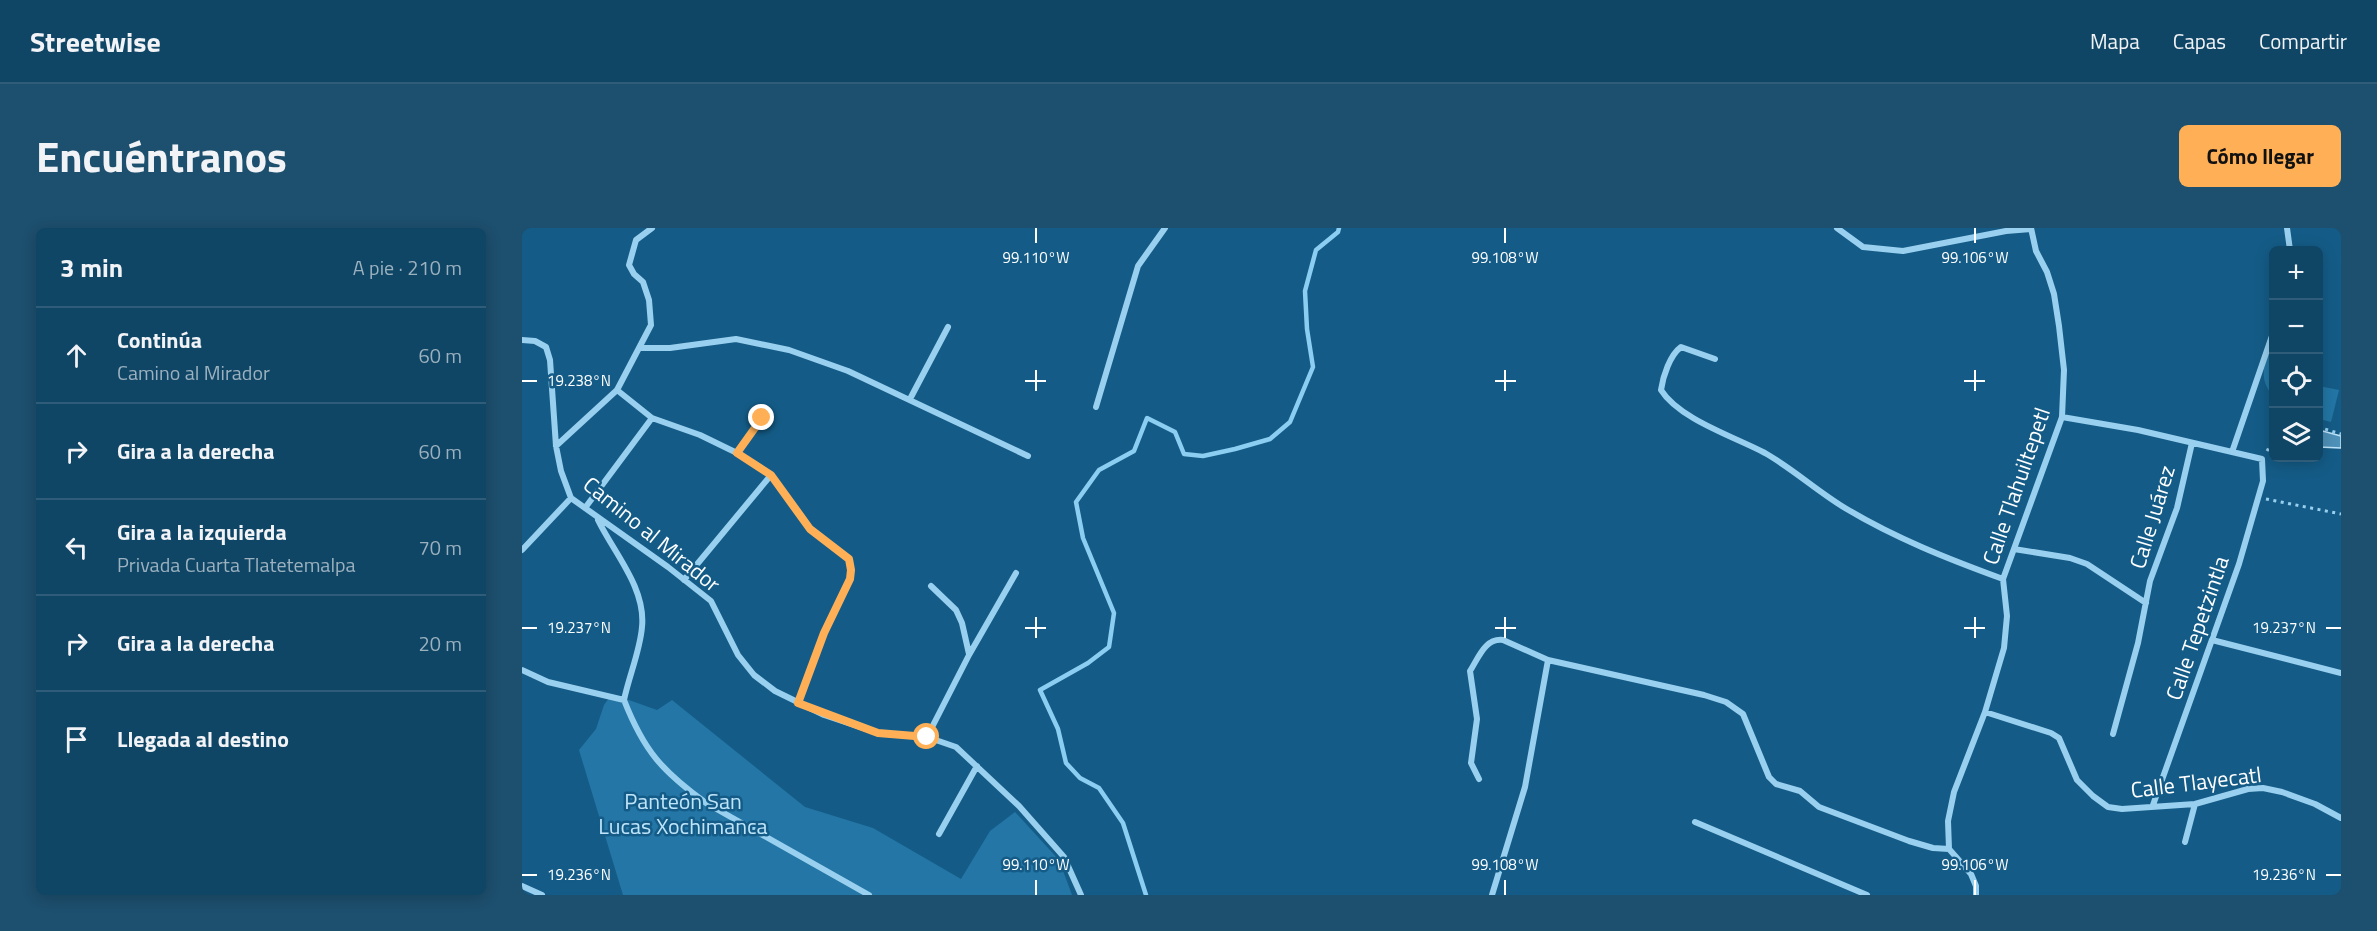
<!DOCTYPE html>
<html lang="es">
<meta charset="utf-8">
<style>
:root{--surface:#0f4565;--page:#1d4f6e;--text:#f1f3f6;--muted:#9bb1bf;--line:#2f5d79;--accent:#ffb057}
body{margin:0;font-family:"Titillium Web",sans-serif;background:var(--page);color:var(--text)}
.controls{position:absolute;right:18px;top:18px;display:grid;overflow:hidden;border-radius:9px;box-shadow:0 3px 15px #0003}
.controls button{width:54px;height:54px;display:grid;place-items:center;padding:0;border:0;border-bottom:2px solid var(--line);background:var(--surface);color:var(--text);font:30px sans-serif}
.stop{position:absolute;width:18px;height:18px;margin:-14px;border:4px solid #ffb057;border-radius:50%;background:#fff}
.stop.end{background:#ffb057;border-color:#fff;box-shadow:0 2px 6px #0008}
.list{margin:0;padding:0;list-style:none}
h2{display:flex;justify-content:space-between;align-items:center;height:78px;margin:0;padding:0 24px;font-size:26px}
h2 small{font-size:20px;font-weight:400;color:var(--muted)}
.list li{display:grid;grid-template-columns:39px 1fr auto;gap:18px;align-items:center;box-sizing:border-box;height:96px;padding:0 24px;border-top:2px solid var(--line)}
.list b{display:block;font-size:22px;white-space:nowrap}
.list p{margin:0;font-size:20px;white-space:nowrap;color:var(--muted)}
.list em{font-size:20px;font-style:normal;color:var(--muted)}
.icon{flex:none;width:33px;height:33px;fill:none;stroke:currentColor;stroke-width:2;stroke-linecap:round;stroke-linejoin:round}
.map{position:relative;flex:none;width:1819px;height:667px;overflow:hidden;border-radius:9px}
header{display:flex;align-items:center;gap:36px;box-sizing:border-box;height:84px;padding:0 30px;background:var(--surface);border-bottom:2px solid var(--line)}
header strong{font-size:28px}
nav{display:flex;gap:33px;margin-inline-start:auto;font-size:21px}
.intro{display:flex;align-items:center;justify-content:space-between;box-sizing:border-box;height:144px;padding:0 36px}
h1{margin:0;font-size:42px}
.button{padding:15px 27px;border-radius:9px;background:var(--accent);color:#111;font-size:21px;font-weight:700}
main{display:flex;gap:36px;padding:0 36px}
aside{flex:1;background:var(--surface);border-radius:9px;box-shadow:0 3px 15px #0003}
.map>svg:first-child{display:block}
.green{fill:#2376a5}
.lines{fill:none;stroke-linecap:round;stroke-linejoin:round}
.stream{stroke:#8bcef2;stroke-width:4.5}
.building{fill:#4e91b9;stroke:#bfe5fb;stroke-width:1.5}
.path{stroke:#99d0ef;stroke-width:3;stroke-dasharray:3 4.5;stroke-linecap:butt}
.street{stroke:#99d0ef;stroke-width:6}
.route{stroke:#ffb057;stroke-width:8}
.ticks{fill:none;stroke:#fff;stroke-width:2}
.labels{text-anchor:middle;dominant-baseline:central;stroke-width:5;stroke-linejoin:round;paint-order:stroke}
.street-label{font-size:22px;fill:#fff;stroke:#145c87}
.park-label{font-size:22px;fill:#bfe5fb;stroke:#145c87}
.ticks-label{font-size:15px;text-anchor:middle;fill:#fff;stroke:#145c87;stroke-width:5;stroke-linejoin:round;paint-order:stroke}
</style>
<header>
<strong>Streetwise</strong>
<nav><a>Mapa</a><a>Capas</a><a>Compartir</a></nav>
</header>
<div class="intro"><h1>Encuéntranos</h1><a class="button">Cómo llegar</a></div>
<main>
<aside>
<h2>3 min<small>A pie · 210 m</small></h2>
<ul class="list">
<li><svg class="icon" aria-label="ahead" viewBox="0 0 24 24"><path d="M12 20V5M6 11l6-6 6 6"/></svg><div><b>Continúa</b><p>Camino al Mirador</p></div><em>60 m</em></li>
<li><svg class="icon" aria-label="right" viewBox="0 0 24 24"><path d="M7 20v-9h11M14 6l5 5-5 5"/></svg><div><b>Gira a la derecha</b></div><em>60 m</em></li>
<li><svg class="icon" aria-label="left" viewBox="0 0 24 24"><path d="M17 20v-9H6M10 6l-5 5 5 5"/></svg><div><b>Gira a la izquierda</b><p>Privada Cuarta Tlatetemalpa</p></div><em>70 m</em></li>
<li><svg class="icon" aria-label="right" viewBox="0 0 24 24"><path d="M7 20v-9h11M14 6l5 5-5 5"/></svg><div><b>Gira a la derecha</b></div><em>20 m</em></li>
<li><svg class="icon" aria-label="arrive" viewBox="0 0 24 24"><path d="M6 21V4h12l-3 4 3 4H6"/></svg><div><b>Llegada al destino</b></div></li>
</ul>
</aside>
<div class="map">
<svg width="1819" height="667" viewBox="0 0 1819 667">
<rect width="100%" height="100%" fill="#145c87"/>
<!-- green -->
<path class="green" d="M1746 126 1751 128V168C1739 154 1740 143 1746 126Z
M1797 158 1817 162 1809 194 1797 191Z
M90 466 135 482 150 472 283 579 351 600 439 651 468 603 493 584 537 632 550 667H101L57 522 74 501 82 477Z"/>
<g class="lines">
<!-- stream -->
<path class="stream" d="M624 667 601 595 577 560 558 550 544 535 536 501 518 462 566 435 587 419 592 385 561 310 554 274 577 242 612 223 625 190 653 204 662 226 681 228 713 221 748 211 768 194 791 139 785 101 783 63 794 22 816 4 817 0"/>
</g>
<!-- building -->
<path class="building" d="M1797 202 1819 208V220L1797 219Z"/>
<g class="lines">
<!-- path -->
<path class="path" d="M1796 199 1819 206
M1745 223 1752 211
M1744 271 1819 286"/>
<!-- street -->
<path class="street" d="M1315 0 1341 19 1381 23 1484 3 1509 1
M1765 0 1768 22
M0 112 13 113 24 119 28 132 34 218 39 243 49 270 146 339 189 373 216 427 232 447 253 463 302 487 356 505 405 509 434 519 497 578 542 629 559 667
M119 120H148L214 111 267 122 326 143 506 228
M1193 131 1159 119C1148 127 1141 148 1139 162 1157 191 1213 209 1243 225 1271 241 1295 263 1323 280 1373 310 1426 331 1481 351
M95 162 130 190 178 207 215 225 249 247 288 301 327 331 329 342 328 351 302 405 276 475
M388 171 426 99
M574 179 616 38 643 0
M1540 189 1616 202 1740 231 1741 253 1717 336 1631 577
M34 218 95 162 129 97 127 72 121 54 112 46 107 37 114 12 130 0
M1710 224 1752 102
M215 225 240 190
M63 280 130 190
M76 292C92 325 124 360 120 399 118 423 107 448 102 472
M1492 321 1548 330 1565 336 1624 375
M0 322 49 270
M162 352 249 247
M409 358 434 382 440 395 447 426
M1690 412 1819 445
M0 442 26 454 102 472C122 523 140 543 184 575L347 667
M1463 484 1529 505 1537 510 1555 552 1571 568 1586 579 1600 581 1673 576 1726 561 1741 560 1760 564 1793 576 1819 590
M1591 506 1616 415 1628 353 1655 280 1670 215
M405 509 447 427 494 345
M957 551 949 535 955 491 948 443C957 429 963 410 981 412L1026 432 1182 467 1204 474 1221 486 1247 549 1254 556 1278 563 1297 579 1387 613 1411 620 1427 621
M1173 594 1345 667
M417 606 455 538
M1663 614 1673 576
M0 658 20 667
M970 667 1003 559 1026 432
M1454 667V658L1449 646 1427 621 1426 593 1432 564 1463 484 1482 420 1485 388 1481 351 1540 189 1542 142 1537 98 1532 66 1525 44 1514 23 1509 0"/>
</g>
<g class="lines">
<!-- route -->
<path class="route" d="M240 190 215 225 249 247 288 301 327 331 329 342 328 351 302 405 276 475 356 505 405 509"/>
</g>
<!-- ticks -->
<path class="ticks" d="M514 0V15M983 0V15M1453 0V15M514 142V163M983 142V163M1453 142V163M0 153H15M503 153H524M973 153H994M1442 153H1463M514 389V410M983 389V410M1453 389V410M0 400H15M503 400H524M973 400H994M1442 400H1463M1804 400H1819M0 647H15M1804 647H1819M514 652V667M983 652V667M1453 652V667"/>
<g class="labels">
<!-- street labels -->
<g class="street-label">
<text transform="translate(1494 258) rotate(-71)">Calle Tlahuiltepetl</text>
<text transform="translate(1630 289) rotate(-73)">Calle Juárez</text>
<text transform="translate(130 306) rotate(39)">Camino al Mirador</text>
<text transform="translate(1675 400) rotate(-71)">Calle Tepetzintla</text>
<text transform="translate(1674 554) rotate(-7)">Calle Tlayecatl</text>
</g>
<!-- park labels -->
<g class="park-label">
<text x="161" y="573">Panteón San<tspan x="161" dy="25">Lucas Xochimanca</tspan></text>
</g>
</g>
<g class="ticks-label">
<text x="514" y="35">99.110°W</text>
<text x="983" y="35">99.108°W</text>
<text x="1453" y="35">99.106°W</text>
<text x="57" y="158">19.238°N</text>
<text x="57" y="405">19.237°N</text>
<text x="1762" y="405">19.237°N</text>
<text x="514" y="642">99.110°W</text>
<text x="983" y="642">99.108°W</text>
<text x="1453" y="642">99.106°W</text>
<text x="57" y="652">19.236°N</text>
<text x="1762" y="652">19.236°N</text>
</g>
</svg>
<div class="controls">
<button>+</button>
<button>−</button>
<button><svg class="icon" aria-label="locate" viewBox="0 0 24 24"><circle cx="12" cy="12" r="6"/><path d="M12 2v4M12 18v4M2 12h4M18 12h4"/></svg></button>
<button><svg class="icon" aria-label="layers" viewBox="0 0 24 24"><path d="M12 4l9 5-9 5-9-5zM3 14l9 5 9-5"/></svg></button>
</div>
<div class="stop" style="left:405px;top:509px"></div>
<div class="stop end" style="left:240px;top:190px"></div>
</div>
</main>
